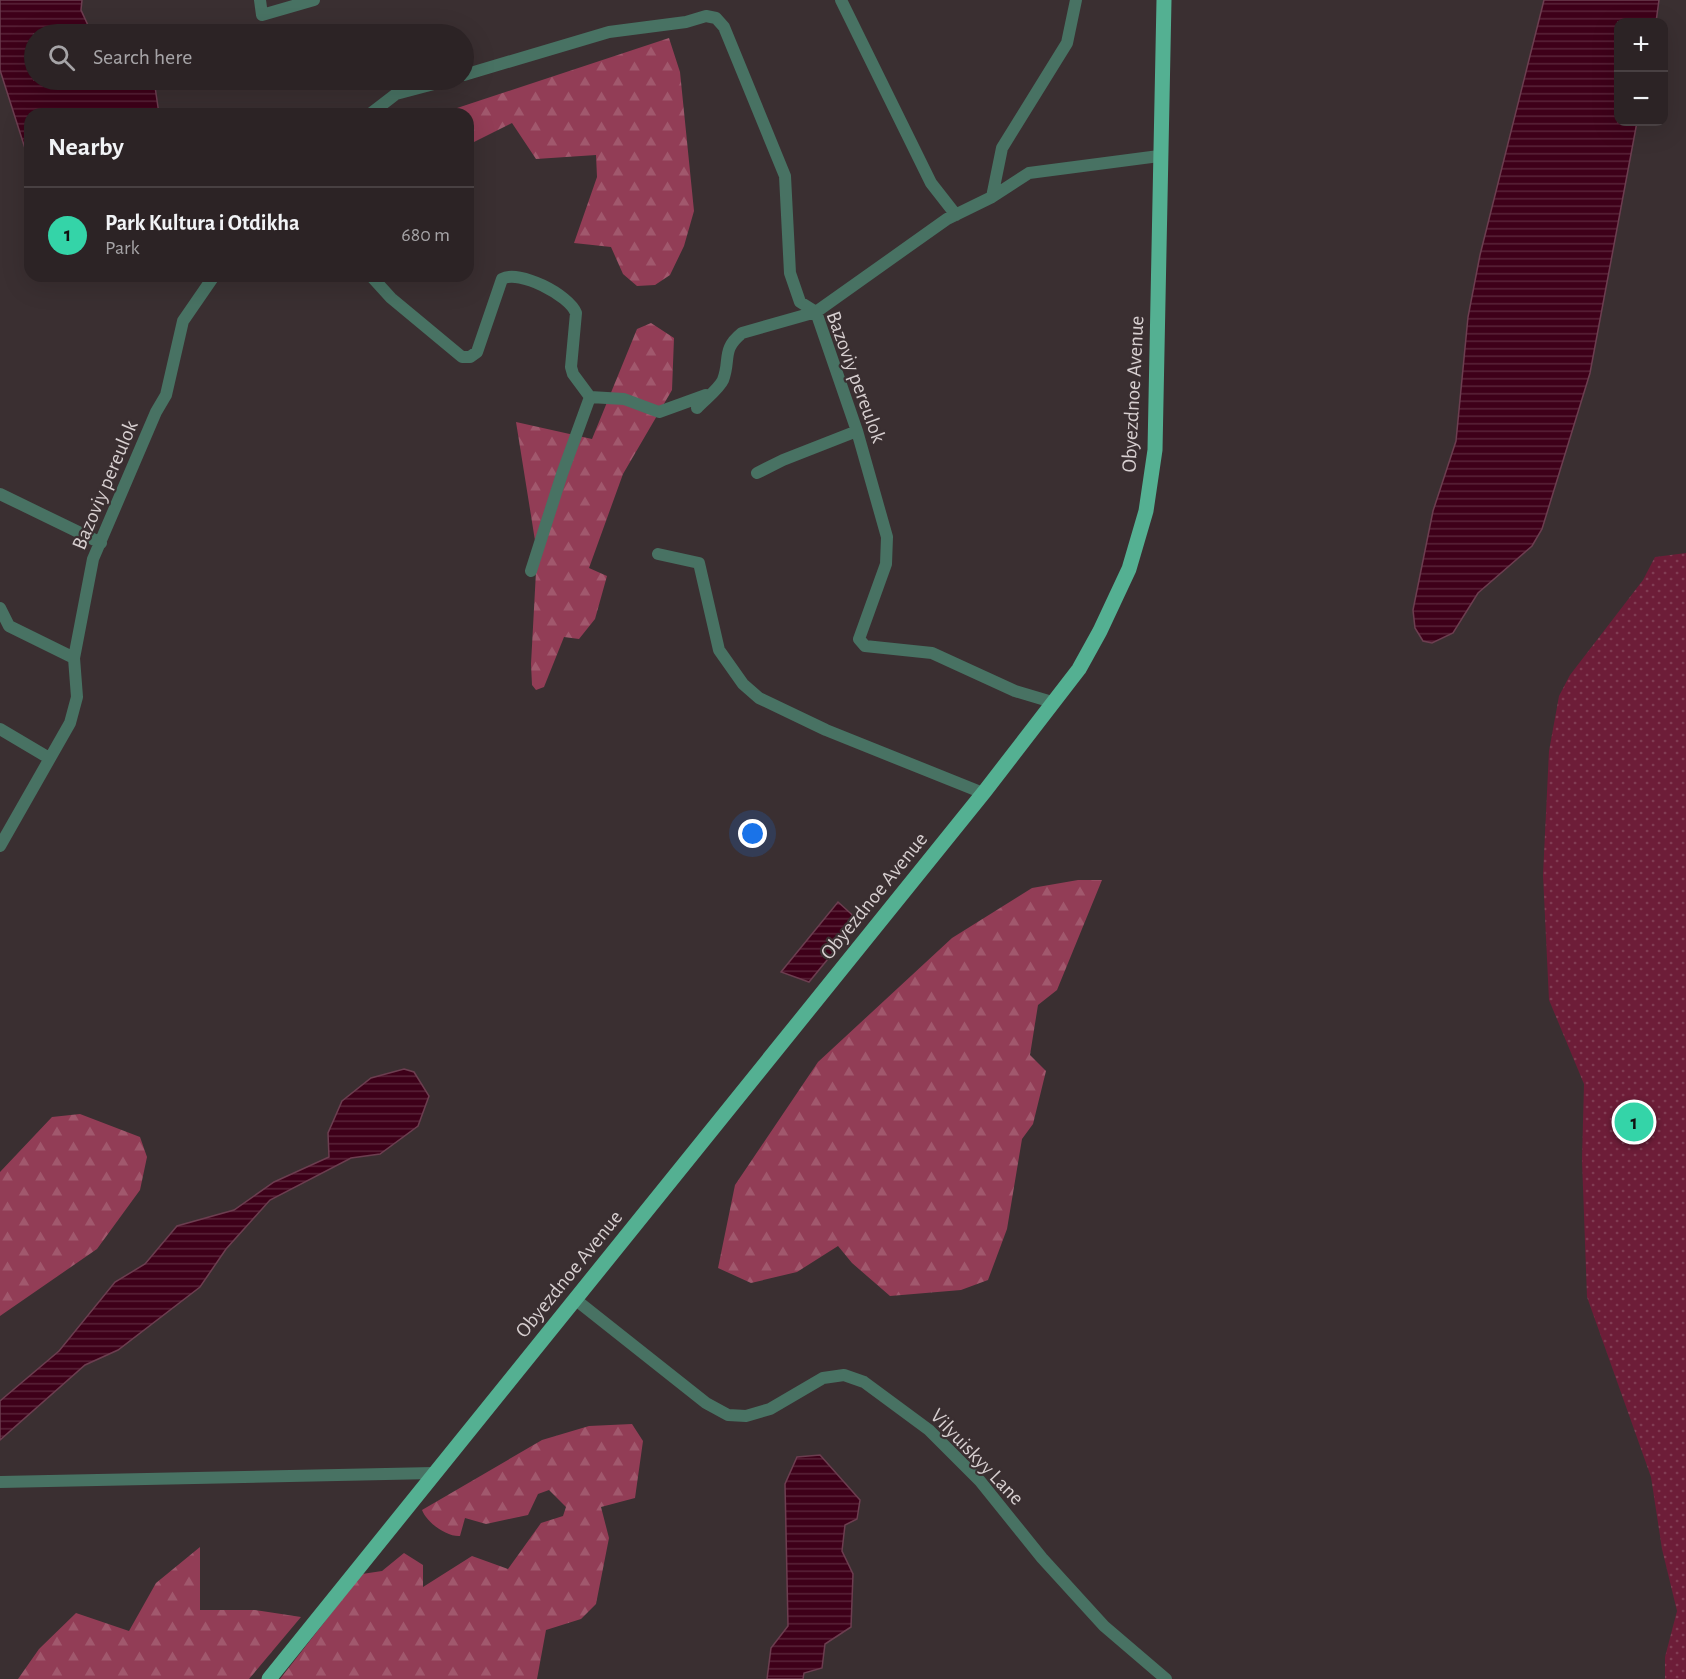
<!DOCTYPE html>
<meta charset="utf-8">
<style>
:root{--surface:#2c2325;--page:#382f32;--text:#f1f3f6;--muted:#a6a4a7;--line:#484042;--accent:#34d4a8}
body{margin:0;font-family:"Alegreya Sans",sans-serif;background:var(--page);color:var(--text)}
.controls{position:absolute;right:18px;top:18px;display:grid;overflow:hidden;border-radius:12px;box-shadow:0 6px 24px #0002}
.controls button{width:54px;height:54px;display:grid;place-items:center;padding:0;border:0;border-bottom:2px solid var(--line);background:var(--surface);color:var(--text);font:30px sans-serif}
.you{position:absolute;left:753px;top:834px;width:21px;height:21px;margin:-15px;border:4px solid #fff;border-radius:50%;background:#1a73e8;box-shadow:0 0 0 9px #1a73e833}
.badge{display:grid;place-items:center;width:39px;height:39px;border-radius:50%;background:var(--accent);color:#111;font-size:20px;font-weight:700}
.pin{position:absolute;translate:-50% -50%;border:3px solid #fff;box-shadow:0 2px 6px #0006}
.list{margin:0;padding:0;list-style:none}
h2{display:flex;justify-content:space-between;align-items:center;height:78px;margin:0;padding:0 24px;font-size:26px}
h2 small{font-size:20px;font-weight:400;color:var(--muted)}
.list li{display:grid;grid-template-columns:39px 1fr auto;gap:18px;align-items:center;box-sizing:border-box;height:96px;padding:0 24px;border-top:2px solid var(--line)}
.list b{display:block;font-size:22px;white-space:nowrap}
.list p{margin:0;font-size:20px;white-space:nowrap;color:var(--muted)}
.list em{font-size:20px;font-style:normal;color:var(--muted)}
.icon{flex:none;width:33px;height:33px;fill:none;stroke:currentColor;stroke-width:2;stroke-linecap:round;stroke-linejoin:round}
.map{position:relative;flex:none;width:1686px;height:1679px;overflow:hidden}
.search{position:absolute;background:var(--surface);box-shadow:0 6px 24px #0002;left:24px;top:24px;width:450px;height:66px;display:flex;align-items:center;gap:15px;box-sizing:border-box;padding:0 21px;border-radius:33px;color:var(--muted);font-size:22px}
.panel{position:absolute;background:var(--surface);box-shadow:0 6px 24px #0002;left:24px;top:108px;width:450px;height:174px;border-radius:18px}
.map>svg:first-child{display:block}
.forest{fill:url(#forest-firs)}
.park{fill:url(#park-dots)}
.water{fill:url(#water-rules);stroke:#6c3e50;stroke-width:1.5}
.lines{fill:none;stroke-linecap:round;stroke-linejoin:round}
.minor{stroke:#487263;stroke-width:12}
.major{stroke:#54b092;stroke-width:15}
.labels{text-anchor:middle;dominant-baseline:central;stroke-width:4.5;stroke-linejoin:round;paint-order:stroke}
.street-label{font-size:21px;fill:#d7cfd0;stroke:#3a2f31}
</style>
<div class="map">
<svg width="1686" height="1679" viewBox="0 0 1686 1679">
<defs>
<pattern id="forest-firs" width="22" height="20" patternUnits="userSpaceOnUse" patternTransform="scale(1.5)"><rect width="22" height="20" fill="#923d56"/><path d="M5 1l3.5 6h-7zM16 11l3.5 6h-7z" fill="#a1586d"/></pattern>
<pattern id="park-dots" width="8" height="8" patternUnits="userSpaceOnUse" patternTransform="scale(1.5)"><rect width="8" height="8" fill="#6d1d38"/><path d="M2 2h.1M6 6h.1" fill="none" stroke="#813d54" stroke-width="1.8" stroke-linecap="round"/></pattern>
<pattern id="water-rules" width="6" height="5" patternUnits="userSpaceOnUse" patternTransform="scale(1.5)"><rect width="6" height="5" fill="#3e0019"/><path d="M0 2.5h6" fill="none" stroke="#592439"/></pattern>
</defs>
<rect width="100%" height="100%" fill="#3a2f31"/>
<!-- forest -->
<path class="forest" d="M669 38 680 72 694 211 684 246 670 275 655 285 637 286 623 274 611 247 574 243 597 177 596 155 536 159 512 123 472 143 468 141V114H439Z
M651 323 674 338 672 390 623 474 589 568 607 576 595 619 579 639 564 637 544 687 536 690 532 685 531 664 537 553 516 422 592 439 637 329Z
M1078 880H1102L1057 990 1038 1005 1030 1055 1046 1071 1033 1124 1022 1139 1007 1229 988 1280 961 1290 890 1296 852 1263 838 1246 797 1272 751 1283 718 1268 735 1185 818 1062 952 938 1032 888Z
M80 1114 140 1137 147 1157 140 1190 97 1249 0 1316V1172L52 1117Z
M632 1424 643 1441 635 1498 601 1507 609 1538 596 1604 581 1619 546 1630 537 1679H280L362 1574 382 1571 404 1553 423 1565V1587L472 1556 508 1569 541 1523 563 1516 566 1507 549 1490 538 1494 528 1515 486 1524 465 1518 460 1536C447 1537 427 1523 422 1510L542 1440 589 1426Z
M200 1547V1610H255L301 1617 249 1679H18L39 1649 76 1613 129 1631 156 1583Z"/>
<!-- park -->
<path class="park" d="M1686 553V1679H1665V1657L1677 1611 1662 1549 1651 1477 1587 1297 1582 1160 1584 1084 1549 1000 1543 875 1549 751 1559 696 1570 675 1643 580 1655 557Z"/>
<!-- water -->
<path class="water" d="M0 0H82L81 10 92 34H34V80H154L159 114H30V164L0 70Z
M1544 0H1659L1656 22H1618V122H1637L1590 373 1542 529 1532 546 1478 593 1453 633 1432 643 1423 641 1415 628 1413 610 1433 511 1456 441 1468 317 1480 255Z
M838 902 859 921 809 982 781 972Z
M404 1069 414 1072 429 1096 418 1126 380 1154 351 1158 270 1200 226 1249 200 1287 118 1350 85 1365 0 1440V1401L59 1351 115 1282 145 1264 177 1226 234 1210 274 1182 329 1157 328 1133 342 1101 371 1078Z
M820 1455 860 1500 857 1519 845 1525 842 1551 853 1574 851 1627 825 1644 822 1668 804 1673 803 1679H767L771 1648 788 1626 785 1484 797 1457Z"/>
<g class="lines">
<!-- minor -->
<path class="minor" d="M260 0 262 15 314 0
M841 0 931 183 956 215
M464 75 609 32 686 22 706 16 716 18 724 27 785 176 790 273 800 302 816 312 857 431 887 537 886 564 859 639 865 646 932 653 1015 691 1052 702
M370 114 396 94 449 80
M992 197 1002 148 1067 43 1076 0
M371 276 391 298 462 357H470L477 352 502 279C519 269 569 295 576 313L571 367 573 374 590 397
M697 408C704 400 719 389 723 380 731 359 721 350 742 333L816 312 947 219 992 197 1029 173 1159 156
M757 473 783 460 857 431
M0 494 101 543
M658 554 699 563 719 650 743 684 759 698 826 730 983 793
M531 571 562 474 590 397 624 399 659 412 706 395
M0 608 9 626 74 658
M0 729 49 758
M0 846 70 723 77 697 74 658 93 559 156 412 166 395 183 321 214 276
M576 1300 706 1403 728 1415 746 1416 770 1409 823 1378 844 1375 864 1382 929 1430 980 1481 1042 1558 1104 1626 1166 1679
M0 1482 434 1473"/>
<!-- major -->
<path class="major" d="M269 1679 985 791 1079 669 1100 631 1129 569 1146 511 1155 450 1164 0"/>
</g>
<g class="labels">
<!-- street labels -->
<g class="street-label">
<text transform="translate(856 377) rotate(70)">Bazoviy pereulok</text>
<text transform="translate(1133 394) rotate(-87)">Obyezdnoe Avenue</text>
<text transform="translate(105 485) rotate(-67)">Bazoviy pereulok</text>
<text transform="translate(874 896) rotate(-51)">Obyezdnoe Avenue</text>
<text transform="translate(569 1274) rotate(-51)">Obyezdnoe Avenue</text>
<text transform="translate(977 1457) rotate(46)">Vilyuiskyy Lane</text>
</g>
</g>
</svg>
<div class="controls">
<button>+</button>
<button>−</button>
</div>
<div class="you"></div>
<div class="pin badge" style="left:1634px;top:1122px">1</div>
<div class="search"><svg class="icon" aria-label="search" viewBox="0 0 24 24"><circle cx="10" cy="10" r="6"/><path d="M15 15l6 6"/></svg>Search here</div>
<section class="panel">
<h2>Nearby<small></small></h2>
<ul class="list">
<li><span class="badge">1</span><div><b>Park Kultura i Otdikha</b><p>Park</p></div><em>680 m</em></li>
</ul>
</section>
</div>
